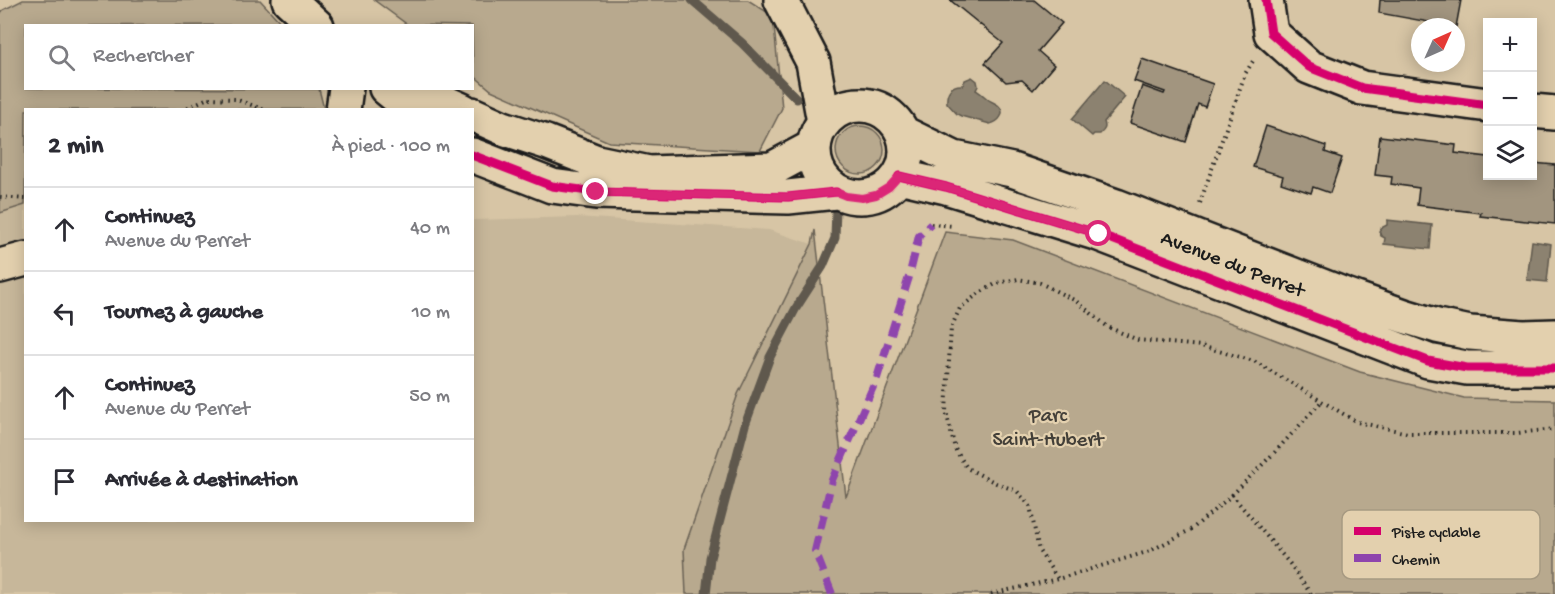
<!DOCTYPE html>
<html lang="fr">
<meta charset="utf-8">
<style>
:root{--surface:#fff;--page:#f2f2f3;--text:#2b2b33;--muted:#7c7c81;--line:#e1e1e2}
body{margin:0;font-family:"Gochi Hand",sans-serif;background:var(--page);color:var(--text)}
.controls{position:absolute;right:18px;top:18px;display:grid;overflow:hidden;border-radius:0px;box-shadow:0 3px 15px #0003}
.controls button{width:54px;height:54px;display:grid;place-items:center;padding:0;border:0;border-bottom:2px solid var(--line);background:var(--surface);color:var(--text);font:30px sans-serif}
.compass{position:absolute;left:1411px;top:18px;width:54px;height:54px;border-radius:50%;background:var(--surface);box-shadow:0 3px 15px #0003;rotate:45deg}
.stop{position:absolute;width:18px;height:18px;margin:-14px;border:4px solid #db2777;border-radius:50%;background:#fff}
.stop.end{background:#db2777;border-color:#fff;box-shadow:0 2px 6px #0008}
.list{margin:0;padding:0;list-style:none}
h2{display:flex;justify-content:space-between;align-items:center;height:78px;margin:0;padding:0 24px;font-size:26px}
h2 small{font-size:20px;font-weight:400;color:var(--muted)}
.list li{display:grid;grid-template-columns:39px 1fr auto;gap:18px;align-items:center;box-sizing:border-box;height:84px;padding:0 24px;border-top:2px solid var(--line)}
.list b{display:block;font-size:22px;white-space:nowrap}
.list p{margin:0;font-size:20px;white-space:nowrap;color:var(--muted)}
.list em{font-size:20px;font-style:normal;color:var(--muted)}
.icon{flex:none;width:33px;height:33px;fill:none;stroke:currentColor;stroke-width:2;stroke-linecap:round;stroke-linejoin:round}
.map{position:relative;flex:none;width:1555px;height:594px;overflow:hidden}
.search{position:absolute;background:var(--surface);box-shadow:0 3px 15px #0003;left:24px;top:24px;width:450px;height:66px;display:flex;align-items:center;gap:15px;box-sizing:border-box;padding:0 21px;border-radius:0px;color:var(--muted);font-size:22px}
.panel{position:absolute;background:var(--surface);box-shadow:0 3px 15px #0003;left:24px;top:108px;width:450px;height:414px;border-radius:0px}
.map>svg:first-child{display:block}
.built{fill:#c7b79a}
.green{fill:#b8a98e;stroke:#6a6255;stroke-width:1.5}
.water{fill:#8c826f;stroke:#5f594e;stroke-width:1.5}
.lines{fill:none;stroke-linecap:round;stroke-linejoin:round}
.stream{stroke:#5f594e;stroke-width:9}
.building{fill:#a2957f;stroke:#1c1c1c;stroke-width:1.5}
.minor-casing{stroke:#1c1c1c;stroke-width:38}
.path{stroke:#1c1c1c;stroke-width:4;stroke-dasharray:1.5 4.5;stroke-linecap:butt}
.minor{stroke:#e3d0ae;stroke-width:33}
.quiet{stroke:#8e44ad;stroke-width:8;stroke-dasharray:15 8;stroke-linecap:butt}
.cycleway-casing{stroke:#e3d0ae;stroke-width:13}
.cycleway{stroke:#d6006c;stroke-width:9}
.route{stroke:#db2777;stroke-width:8}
.labels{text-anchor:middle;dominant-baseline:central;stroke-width:4.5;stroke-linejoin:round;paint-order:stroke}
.street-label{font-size:21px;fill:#1c1c1c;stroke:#e3d0ae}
.park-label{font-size:21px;fill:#433f38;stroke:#e3d0ae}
.key{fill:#e3d0ae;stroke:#a79a82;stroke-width:1.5}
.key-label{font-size:16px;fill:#1c1c1c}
</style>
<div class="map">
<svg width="1555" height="594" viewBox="0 0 1555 594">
<rect width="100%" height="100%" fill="#d7c5a5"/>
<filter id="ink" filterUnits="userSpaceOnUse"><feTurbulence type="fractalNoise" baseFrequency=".0167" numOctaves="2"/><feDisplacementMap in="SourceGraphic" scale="12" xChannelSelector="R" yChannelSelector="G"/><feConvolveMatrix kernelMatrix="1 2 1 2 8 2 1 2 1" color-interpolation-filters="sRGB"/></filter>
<g filter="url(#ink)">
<!-- built -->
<path class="built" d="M25 205 26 520H472L473 220 577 217 769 230 812 244 738 394 684 549 686 594H0V213Z"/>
<!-- green -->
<path class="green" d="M23 0H260L283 25 26 26V88L319 89 324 109 26 110 25 205 0 213V14L3 10Z
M374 0H748L773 16 782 108 760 151 609 142 491 90 473 75 472 26 408 25Z
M836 150a24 24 0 1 1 48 0a24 24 0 1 1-48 0Z
M815 230 846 497 945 232 1013 240 1360 372 1464 398 1555 400V594H686L684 549 738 394 812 244Z"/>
<!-- water -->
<path class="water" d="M972 77 977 81 978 86 976 90C981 93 985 97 989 100 992 102 995 103 998 105 1007 113 999 122 990 124L961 116 957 114 947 103C946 92 951 84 963 85L965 80Z
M1105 80 1125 97 1104 122C1106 127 1105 130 1100 134H1094L1092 136 1072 119Z
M1387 220 1432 225 1430 249 1384 244 1385 238 1381 236 1379 231 1381 228 1387 225Z
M1532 241 1551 244 1547 282 1527 280Z"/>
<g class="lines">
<!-- stream -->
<path class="stream" d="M692 0 742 43 797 99
M706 594 710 558 745 425 770 357 796 308 823 266 835 238 836 208"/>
</g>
<!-- building -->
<path class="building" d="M950 0H1034L1062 23 1038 51 1054 65 1033 90 1022 80 1006 82 985 63 1003 43Z
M1380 0H1461L1456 27 1379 13Z
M1142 59 1213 84 1205 107 1198 104 1186 142 1130 123 1142 86 1164 94 1165 92 1134 81Z
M1266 126 1326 146 1325 152 1342 158 1330 193 1313 187 1311 193 1281 183 1283 176 1253 167Z
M1380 136 1456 145 1455 153 1488 157V176H1533V163L1555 165V224L1480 216 1481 213 1417 205 1419 188 1391 184 1392 177 1375 175Z"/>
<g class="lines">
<!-- minor casing -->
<g class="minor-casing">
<path id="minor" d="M289 0 317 26
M781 0 813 62 824 122
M1266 0 1271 33 1309 67 1362 88 1488 105
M386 88 413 110
M422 88 433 97 462 110
M814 151a46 46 0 1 1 92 0a46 46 0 1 1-92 0Z
M343 110 346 88
M1532 111 1555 113
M472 114 503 128 546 142 597 162 649 173 772 169 813 147
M903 133 954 158 1012 170 1116 206 1345 295 1404 316 1437 326 1470 333 1523 337 1555 336
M472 155 552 186 596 192 788 197 836 192
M899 176 946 187 1099 234 1428 361 1467 368H1555
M0 266 26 259"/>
</g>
<!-- path -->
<path class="path" d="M182 110 208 98 235 99 265 110
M0 197 26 199
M1200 203 1245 74 1253 61
M931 224 953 226
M1232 495 1275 452 1321 402
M991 594 1058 579
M1311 594 1290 564 1232 495 1192 529 1150 551 1058 579 1039 551 1030 506 1017 491 996 483 967 468 955 449 946 411 951 328 960 308 978 294 997 283 1018 279 1040 283 1076 301 1108 327 1138 340 1201 346 1254 361 1357 422 1408 433H1517L1555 429"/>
<!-- minor -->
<use href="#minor" class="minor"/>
<!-- quiet -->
<path class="quiet" d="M832 594 815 551 832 480 877 378 909 277 919 236 931 224"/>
<!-- cycleway casing -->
<g class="cycleway-casing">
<path id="cycleway" d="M1266 0 1271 33 1309 67 1362 88 1488 105
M472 155 552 186 596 192 788 197 836 192
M899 176 946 187 1099 234 1428 361 1467 368H1555"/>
</g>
<!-- cycleway -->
<use href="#cycleway" class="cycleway"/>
</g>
</g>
<g class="lines" filter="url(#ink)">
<!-- route -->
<path class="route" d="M596 192 788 197 836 192 846 196 862 198 876 195 889 187 899 176 946 187 1099 234"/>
</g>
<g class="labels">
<!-- street labels -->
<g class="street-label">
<text transform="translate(1232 266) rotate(21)">Avenue du Perret</text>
</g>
<!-- park labels -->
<g class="park-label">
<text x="1048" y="417">Parc<tspan x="1048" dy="24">Saint-Hubert</tspan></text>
</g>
</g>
<!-- legend -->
<rect x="1342" y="510" width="198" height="69" rx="9" class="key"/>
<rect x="1354" y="527" width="27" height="8" fill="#d6006c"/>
<rect x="1354" y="554" width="27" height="8" fill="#8e44ad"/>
<g class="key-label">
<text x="1392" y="537">Piste cyclable</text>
<text x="1392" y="564">Chemin</text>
</g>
</svg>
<div class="controls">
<button>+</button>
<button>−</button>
<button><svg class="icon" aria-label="layers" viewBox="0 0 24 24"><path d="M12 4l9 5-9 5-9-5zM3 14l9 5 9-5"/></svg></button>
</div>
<svg class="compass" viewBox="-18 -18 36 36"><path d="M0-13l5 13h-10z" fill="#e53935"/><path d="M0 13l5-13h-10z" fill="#7c7c81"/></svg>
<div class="stop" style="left:1099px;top:234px"></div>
<div class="stop end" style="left:596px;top:192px"></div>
<div class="search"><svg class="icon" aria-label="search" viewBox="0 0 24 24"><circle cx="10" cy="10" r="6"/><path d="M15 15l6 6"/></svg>Rechercher</div>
<section class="panel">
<h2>2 min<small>À pied · 100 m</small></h2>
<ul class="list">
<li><svg class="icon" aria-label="ahead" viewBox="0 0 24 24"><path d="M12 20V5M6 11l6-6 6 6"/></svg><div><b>Continuez</b><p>Avenue du Perret</p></div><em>40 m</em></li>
<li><svg class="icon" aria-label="left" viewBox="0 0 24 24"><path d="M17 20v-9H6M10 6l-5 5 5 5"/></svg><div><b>Tournez à gauche</b></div><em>10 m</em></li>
<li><svg class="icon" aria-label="ahead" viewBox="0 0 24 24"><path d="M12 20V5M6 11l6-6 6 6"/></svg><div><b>Continuez</b><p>Avenue du Perret</p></div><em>50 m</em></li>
<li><svg class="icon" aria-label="arrive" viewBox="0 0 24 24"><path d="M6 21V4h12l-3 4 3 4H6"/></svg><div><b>Arrivée à destination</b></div></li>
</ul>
</section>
</div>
